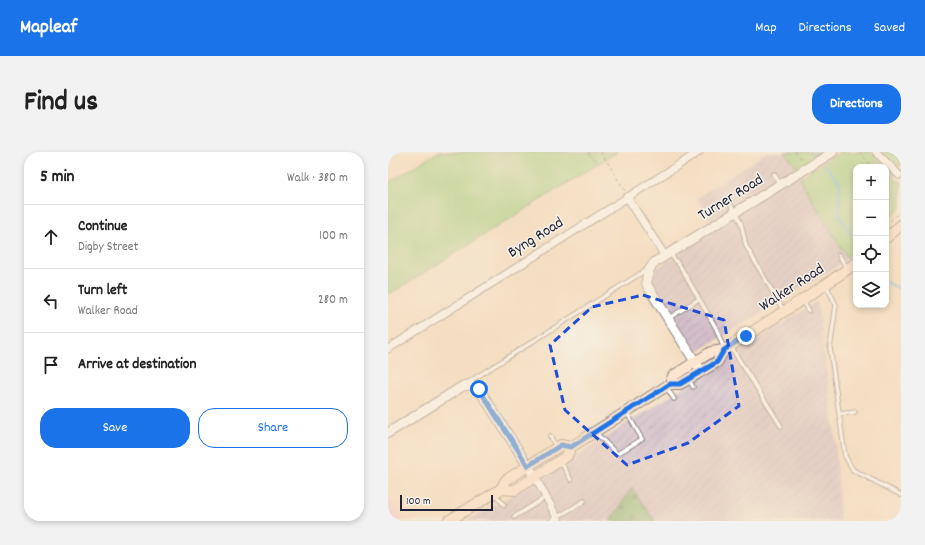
<!DOCTYPE html>
<meta charset="utf-8">
<style>
:root{--surface:#fff;--page:#f2f2f2;--text:#222;--muted:#767676;--line:#e0e0e0;--accent:#1a73e8}
body{margin:0;font-family:Dekko,sans-serif;background:var(--page);color:var(--text)}
.controls{position:absolute;right:12px;top:12px;display:grid;overflow:hidden;border-radius:8px;box-shadow:0 2px 6px #0003}
.controls button{width:36px;height:36px;display:grid;place-items:center;padding:0;border:0;border-bottom:1px solid var(--line);background:var(--surface);color:var(--text);font:20px sans-serif}
.scale{position:absolute;left:12px;bottom:10px;width:93px;box-sizing:border-box;padding-left:4px;border:2px solid #22223b;border-top:0;font-size:11px;line-height:14px;white-space:nowrap;color:#22223b;-webkit-text-stroke:3px #f7f3e8;paint-order:stroke}
.stop{position:absolute;width:12px;height:12px;margin:-9px;border:3px solid #1a73e8;border-radius:50%;background:#fff}
.stop.end{background:#1a73e8;border-color:#fff;box-shadow:0 1px 4px #0008}
.list{margin:0;padding:0;list-style:none}
h2{display:flex;justify-content:space-between;align-items:center;height:52px;margin:0;padding:0 16px;font-size:17px}
h2 small{font-size:13px;font-weight:400;color:var(--muted)}
.list li{display:grid;grid-template-columns:26px 1fr auto;gap:12px;align-items:center;box-sizing:border-box;height:64px;padding:0 16px;border-top:1px solid var(--line)}
.list b{display:block;font-size:15px;white-space:nowrap}
.list p{margin:0;font-size:13px;white-space:nowrap;color:var(--muted)}
.list em{font-size:13px;font-style:normal;color:var(--muted)}
.actions{display:flex;gap:8px;padding:12px 16px}
.actions a{flex:1;padding:9px 0;border:1px solid var(--accent);border-radius:16px;text-align:center;font-size:14px;color:var(--accent)}
.actions .main{background:var(--accent);color:#fff}
.icon{flex:none;width:22px;height:22px;fill:none;stroke:currentColor;stroke-width:2;stroke-linecap:round;stroke-linejoin:round}
.map{position:relative;flex:none;width:513px;height:369px;overflow:hidden;border-radius:16px}
header{display:flex;align-items:center;gap:24px;box-sizing:border-box;height:56px;padding:0 20px;background:var(--accent);color:#fff}
header strong{font-size:19px}
nav{display:flex;gap:22px;margin-inline-start:auto;font-size:14px}
.intro{display:flex;align-items:center;justify-content:space-between;box-sizing:border-box;height:96px;padding:0 24px}
h1{margin:0;font-size:28px}
.button{padding:10px 18px;border-radius:16px;background:var(--accent);color:#fff;font-size:14px;font-weight:700}
main{display:flex;gap:24px;padding:0 24px}
aside{flex:1;background:var(--surface);border-radius:16px;box-shadow:0 2px 6px #0003}
.map>svg:first-child{display:block}
.built{fill:#f7cfd5}
.industrial{fill:url(#industrial-furrows)}
.grass{fill:#9dd181;stroke:#607a5e}
.forest{fill:url(#forest-firs);stroke:#506a55}
.park{fill:url(#park-crowns);stroke:#607a5e}
.lines{fill:none;stroke-linecap:round;stroke-linejoin:round}
.stream{stroke:#6cbae6;stroke-width:2}
.service-casing{stroke:#8b807e;stroke-width:5.5}
.minor-casing{stroke:#8b807e;stroke-width:9}
.tertiary-casing{stroke:#8b807e;stroke-width:11}
.secondary-casing{stroke:#8b807e;stroke-width:12}
.path{stroke:#8b807e;stroke-width:1;stroke-dasharray:3 3;stroke-linecap:butt}
.service{stroke:#fff;stroke-width:3.5}
.minor{stroke:#fff;stroke-width:7}
.tertiary{stroke:#fff;stroke-width:9}
.secondary{stroke:#fce5cf;stroke-width:10}
.route{stroke:#1a73e8;stroke-width:5}
.marked{fill:none;stroke:#1d4ed8;stroke-width:3;stroke-dasharray:8 5;stroke-linejoin:round}
.labels{text-anchor:middle;dominant-baseline:central;stroke-width:3;stroke-linejoin:round;paint-order:stroke}
.street-label{font-size:16px;fill:#22223b;stroke:#f7f3e8}
</style>
<header>
<strong>Mapleaf</strong>
<nav><a>Map</a><a>Directions</a><a>Saved</a></nav>
</header>
<div class="intro"><h1>Find us</h1><a class="button">Directions</a></div>
<main>
<aside>
<h2>5 min<small>Walk · 380 m</small></h2>
<ul class="list">
<li><svg class="icon" aria-label="ahead" viewBox="0 0 24 24"><path d="M12 20V5M6 11l6-6 6 6"/></svg><div><b>Continue</b><p>Digby Street</p></div><em>100 m</em></li>
<li><svg class="icon" aria-label="left" viewBox="0 0 24 24"><path d="M17 20v-9H6M10 6l-5 5 5 5"/></svg><div><b>Turn left</b><p>Walker Road</p></div><em>280 m</em></li>
<li><svg class="icon" aria-label="arrive" viewBox="0 0 24 24"><path d="M6 21V4h12l-3 4 3 4H6"/></svg><div><b>Arrive at destination</b></div></li>
</ul>
<div class="actions"><a class="main">Save</a><a>Share</a></div>
</aside>
<div class="map">
<svg width="513" height="369" viewBox="0 0 513 369">
<defs>
<pattern id="industrial-furrows" width="10" height="10" patternUnits="userSpaceOnUse"><rect width="10" height="10" fill="#d2bdc8"/><path d="M-1 1l2-2M0 10L10 0M9 11l2-2" fill="none" stroke="#b4a2ad"/></pattern>
<pattern id="forest-firs" width="22" height="20" patternUnits="userSpaceOnUse"><rect width="22" height="20" fill="#7eb36f"/><path d="M5 1l3.5 6h-7zM16 11l3.5 6h-7z" fill="#67915c"/></pattern>
<pattern id="park-crowns" width="20" height="18" patternUnits="userSpaceOnUse"><rect width="20" height="18" fill="#9dd181"/><path d="M2 6a3 3 0 1 1 6 0M12 15a3 3 0 1 1 6 0" fill="none" stroke="#87b370"/></pattern>
</defs>
<rect width="100%" height="100%" fill="#f7f3e8"/>
<filter id="ink" filterUnits="userSpaceOnUse"><feTurbulence type="fractalNoise" baseFrequency=".025" numOctaves="2"/><feDisplacementMap in="SourceGraphic" scale="8" xChannelSelector="R" yChannelSelector="G"/><feConvolveMatrix kernelMatrix="1 2 1 2 8 2 1 2 1" color-interpolation-filters="sRGB"/></filter>
<filter id="wash" filterUnits="userSpaceOnUse"><feTurbulence type="fractalNoise" baseFrequency=".012" numOctaves="4" result="noise"/><feDisplacementMap in="SourceGraphic" scale="16" xChannelSelector="R" yChannelSelector="G"/><feGaussianBlur stdDeviation="0.9" result="paint"/><feColorMatrix in="noise" values="0 0 0 0 0 0 0 0 0 0 0 0 0 0 0 0 0 1.4 0 .05"/><feComposite in="paint" operator="in"/></filter>
<g filter="url(#wash)">
<rect width="100%" height="100%" fill="#f4dec1"/>
<!-- built -->
<path class="built" d="M0 345 6 354 18 369H0Z"/>
<!-- industrial -->
<path class="industrial" d="M379 0H396L410 15 415 33 461 107 309 200 265 132 264 123 267 117 328 77 309 46Z
M429 149 447 281 452 369H267L244 336 222 369H79L158 324Z"/>
<!-- grass -->
<path class="grass" d="M50 0H202L210 12 0 143V31Z
M396 0H438L411 17Z
M452 0H483L505 22 506 26 510 29H513V56L498 70V15H468V98L459 105 415 33 412 25Z
M494 0H513V13L507 14Z"/>
<!-- forest -->
<path class="forest" d="M244 336 267 369H222Z"/>
<!-- park -->
<path class="park" d="M202 0H229L210 12Z"/>
<g class="lines">
<!-- stream -->
<path class="stream" d="M426 0 427 1
M437 13 452 31 451 62 468 91
M498 129 501 132 513 137"/>
</g>
</g>
<g filter="url(#ink)">
<g class="lines">
<!-- service casing -->
<g class="service-casing">
<path id="service" d="M386 22 392 32
M341 50 353 71 358 94 395 158
M282 102 292 114 328 176 336 197
M451 103 459 116
M438 133 448 153 442 196 457 304 465 318 513 343
M415 148 421 159
M281 166 311 147
M343 195 393 274
M301 228 305 235
M79 231 258 118
M279 236 286 247
M451 262 467 260
M208 281 229 302 254 287 239 261
M162 284 168 295
M173 310 183 328
M107 342 116 353
M126 365 158 345
M163 369 196 349"/>
</g>
<!-- minor casing -->
<g class="minor-casing">
<path id="minor" d="M488 0 511 23
M239 45 277 104
M0 197 311 0
M147 325 171 369"/>
</g>
<!-- tertiary casing -->
<g class="tertiary-casing">
<path id="tertiary" d="M311 216 259 133C258 123 260 118 267 110L445 0
M0 281 75 234 83 233 91 237 147 325"/>
</g>
<!-- secondary casing -->
<g class="secondary-casing">
<path id="secondary" d="M498 86 513 73
M282 232 285 224 323 200 336 198
M113 337 127 338 179 304 183 295 282 232H292L329 210 336 198 437 133 468 111
M60 369 113 337 118 328 173 293 183 295"/>
</g>
<!-- path -->
<path class="path" d="M213 0 237 39
M407 0 416 9
M472 0 484 15
M498 73 513 59"/>
<!-- service -->
<use href="#service" class="service"/>
<!-- minor -->
<use href="#minor" class="minor"/>
<!-- tertiary -->
<use href="#tertiary" class="tertiary"/>
<!-- secondary -->
<use href="#secondary" class="secondary"/>
</g>
</g>
<g class="lines" filter="url(#ink)">
<!-- route -->
<path class="route" d="M91 237 140 314 173 293 183 295 282 232H292L329 210 336 198 358 184"/>
</g>
<!-- marked area -->
<path d="M0 0H513V369H0ZM255 143 336 168 351 254 300 291 239 313 177 258 162 193 204 155Z" fill="#f4dec1" fill-opacity=".55" fill-rule="evenodd"/>
<path class="marked" d="M255 143 336 168 351 254 300 291 239 313 177 258 162 193 204 155Z"/>
<g class="labels">
<!-- street labels -->
<g class="street-label">
<text transform="translate(343 46) rotate(-32)">Turner Road</text>
<text transform="translate(148 86) rotate(-32)">Byng Road</text>
<text transform="translate(404 136) rotate(-33)">Walker Road</text>
</g>
</g>
</svg>
<div class="controls">
<button>+</button>
<button>−</button>
<button><svg class="icon" aria-label="locate" viewBox="0 0 24 24"><circle cx="12" cy="12" r="6"/><path d="M12 2v4M12 18v4M2 12h4M18 12h4"/></svg></button>
<button><svg class="icon" aria-label="layers" viewBox="0 0 24 24"><path d="M12 4l9 5-9 5-9-5zM3 14l9 5 9-5"/></svg></button>
</div>
<div class="scale">100 m</div>
<div class="stop" style="left:91px;top:237px"></div>
<div class="stop end" style="left:358px;top:184px"></div>
</div>
</main>
